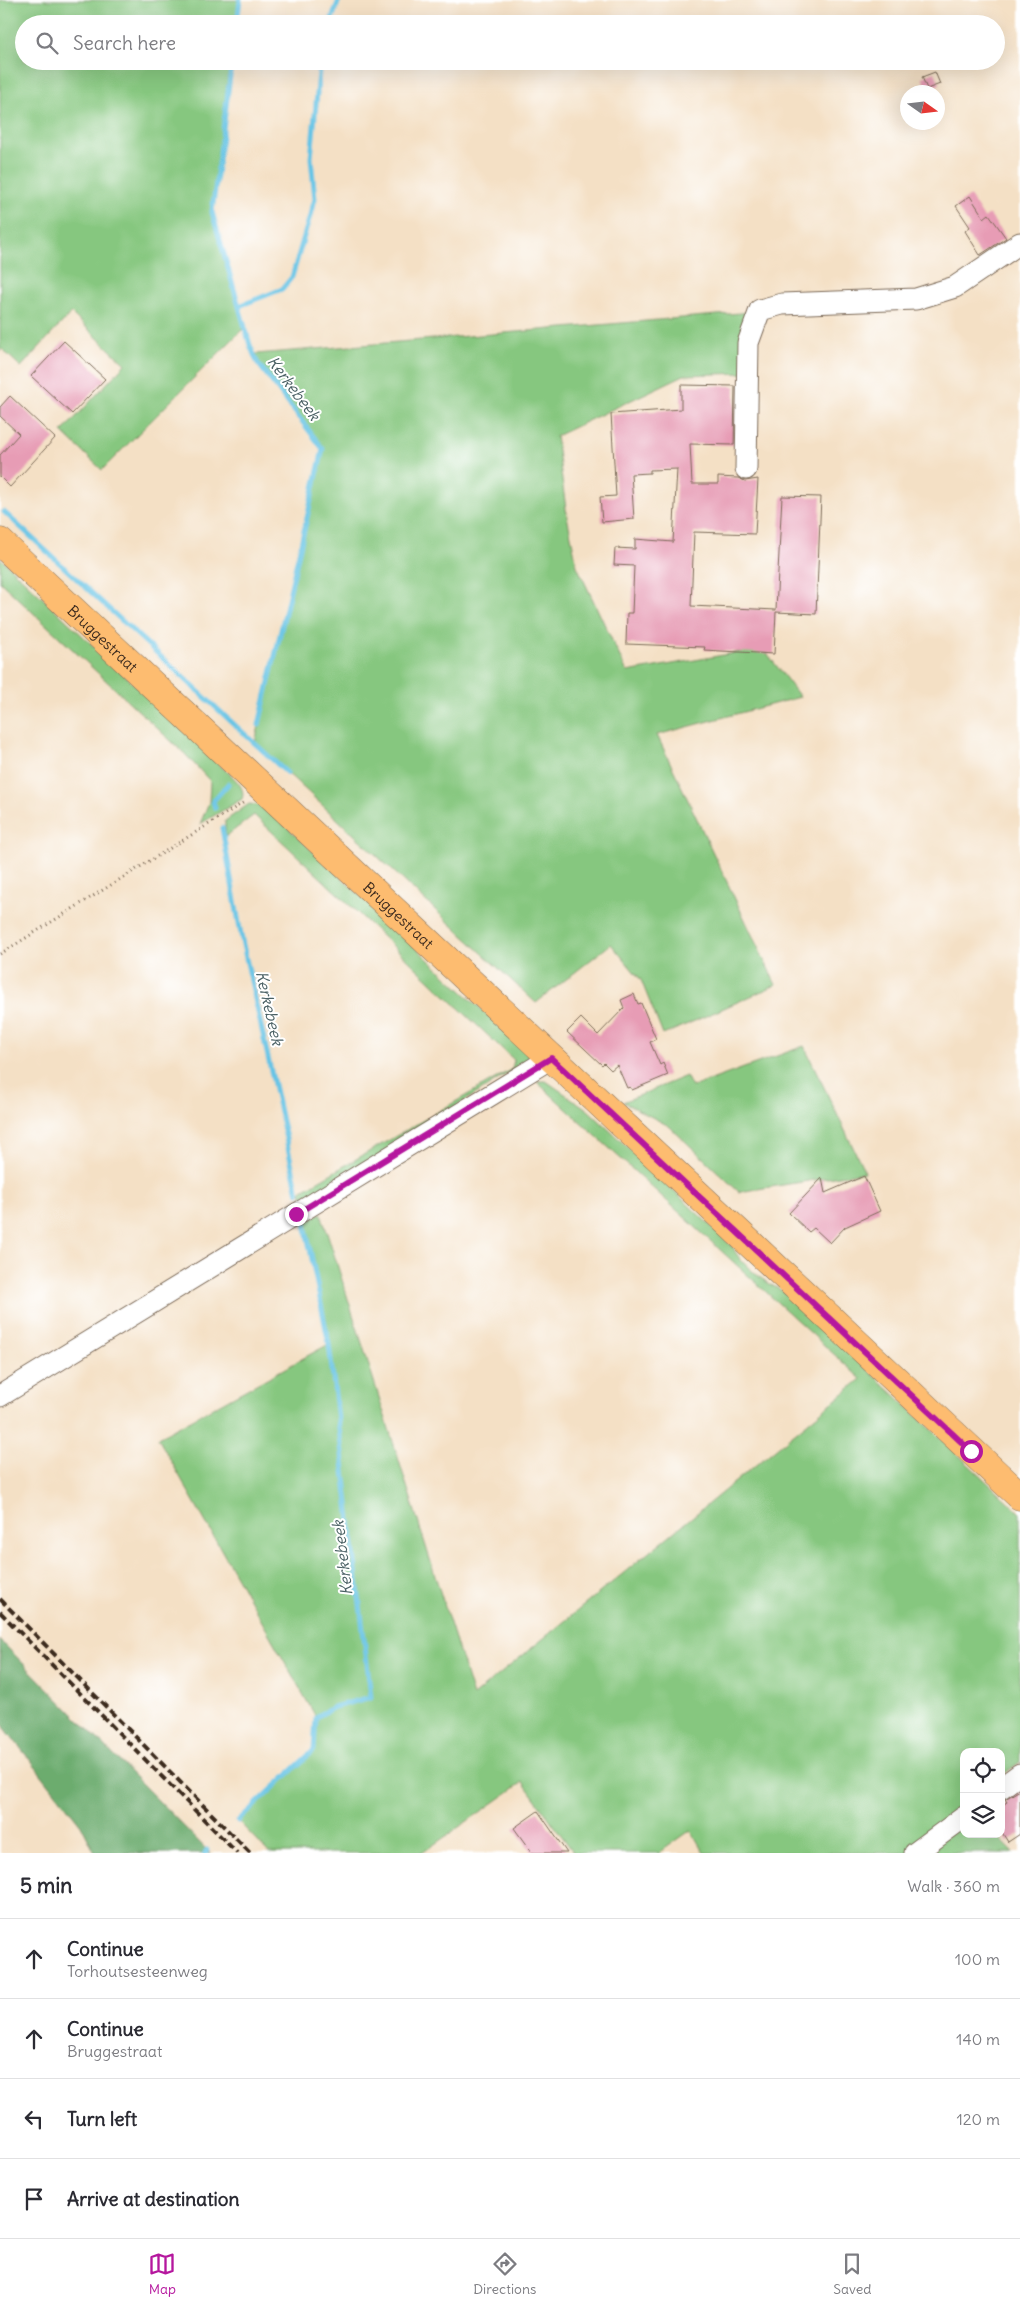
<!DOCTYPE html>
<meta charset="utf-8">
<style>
:root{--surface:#fff;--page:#f7f7f7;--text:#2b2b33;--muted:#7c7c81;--line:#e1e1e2;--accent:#b5179e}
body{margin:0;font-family:Delius,sans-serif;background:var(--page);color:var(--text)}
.controls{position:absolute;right:15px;bottom:15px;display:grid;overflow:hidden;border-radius:10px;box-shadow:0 5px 20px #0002}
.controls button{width:45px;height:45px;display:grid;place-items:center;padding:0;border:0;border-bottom:1px solid var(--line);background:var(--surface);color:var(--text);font:25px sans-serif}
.compass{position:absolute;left:900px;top:85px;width:45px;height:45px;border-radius:50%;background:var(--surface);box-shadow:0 5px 20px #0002;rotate:104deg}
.stop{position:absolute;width:15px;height:15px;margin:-11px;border:4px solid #b5179e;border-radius:50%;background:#fff}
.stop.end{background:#b5179e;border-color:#fff;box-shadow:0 1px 5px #0008}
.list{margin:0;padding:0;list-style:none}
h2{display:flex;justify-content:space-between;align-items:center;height:65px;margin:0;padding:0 20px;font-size:21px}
h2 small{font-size:16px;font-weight:400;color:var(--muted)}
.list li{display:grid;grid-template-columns:32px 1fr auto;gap:15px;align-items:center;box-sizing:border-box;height:80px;padding:0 20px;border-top:1px solid var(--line)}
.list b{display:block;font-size:19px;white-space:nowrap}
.list p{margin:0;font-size:16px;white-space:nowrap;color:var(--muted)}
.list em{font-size:16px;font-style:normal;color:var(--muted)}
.icon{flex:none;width:28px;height:28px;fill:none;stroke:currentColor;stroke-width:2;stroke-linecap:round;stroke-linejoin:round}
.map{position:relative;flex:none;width:1020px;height:1853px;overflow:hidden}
.search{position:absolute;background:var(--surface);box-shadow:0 5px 20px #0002;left:15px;right:15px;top:15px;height:55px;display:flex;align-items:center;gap:12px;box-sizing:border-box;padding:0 18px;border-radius:28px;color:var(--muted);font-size:19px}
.sheet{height:385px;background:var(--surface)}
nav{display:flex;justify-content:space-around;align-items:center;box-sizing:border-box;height:70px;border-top:1px solid var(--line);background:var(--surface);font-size:14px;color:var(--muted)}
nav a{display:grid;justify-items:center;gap:2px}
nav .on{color:var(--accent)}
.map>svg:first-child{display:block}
.green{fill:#86c77f;stroke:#60784e}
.forest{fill:#6cac6e;stroke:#546b46}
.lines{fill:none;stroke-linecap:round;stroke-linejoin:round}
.stream{stroke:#67c4e5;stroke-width:5}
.building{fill:#e79cb5}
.minor-casing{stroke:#7c6a58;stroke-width:23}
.major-casing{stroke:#7c6a58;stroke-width:29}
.path{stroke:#7c6a58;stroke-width:3;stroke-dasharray:1 4;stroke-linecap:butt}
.minor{stroke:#fff;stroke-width:21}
.major{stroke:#fdbc70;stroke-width:28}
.rail{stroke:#3b2a1e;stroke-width:4;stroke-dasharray:8 4;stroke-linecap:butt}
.route{stroke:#b5179e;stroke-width:6}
.labels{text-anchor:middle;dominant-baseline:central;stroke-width:4;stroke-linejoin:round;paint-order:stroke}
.street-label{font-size:15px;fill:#3b2a1e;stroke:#fff}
.water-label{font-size:16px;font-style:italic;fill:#4a6064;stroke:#fff}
</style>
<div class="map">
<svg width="1020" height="1853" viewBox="0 0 1020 1853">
<rect width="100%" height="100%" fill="#fff"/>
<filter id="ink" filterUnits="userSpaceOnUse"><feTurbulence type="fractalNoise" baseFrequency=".02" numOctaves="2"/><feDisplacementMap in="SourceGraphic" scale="10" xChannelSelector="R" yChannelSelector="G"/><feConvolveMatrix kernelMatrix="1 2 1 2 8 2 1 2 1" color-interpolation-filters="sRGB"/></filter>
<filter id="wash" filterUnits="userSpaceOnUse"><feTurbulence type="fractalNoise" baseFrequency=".0096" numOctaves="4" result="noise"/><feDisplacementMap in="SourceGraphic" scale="20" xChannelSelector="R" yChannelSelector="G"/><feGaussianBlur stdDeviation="1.12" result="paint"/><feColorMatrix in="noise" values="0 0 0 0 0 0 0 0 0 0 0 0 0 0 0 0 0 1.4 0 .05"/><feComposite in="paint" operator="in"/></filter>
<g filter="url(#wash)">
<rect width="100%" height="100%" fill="#f4e0c5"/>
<!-- green -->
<path class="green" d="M0 0H239L236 24H24V61H230L212 212 245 327 102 470 62 432 125 364 71 313 21 367 2 349 0 351Z
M752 312 748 373 684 375 556 436 567 516 577 566 627 672 763 648 800 697 657 735 776 985 663 1035 641 980 611 944 536 1003 255 743 323 449 257 362 256 354Z
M0 558 222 767C230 775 247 786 242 799L200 824 209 802 210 781 185 754 0 582Z
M249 804 258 805 274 815 526 1051 530 1059 305 1204 301 1191 512 1069 514 1060 254 815 225 837V821Z
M804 1046 865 1172 739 1192 669 1126 623 1102 686 1076 692 1087Z
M536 1081H546L587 1109 733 1247C739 1264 768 1285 785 1292L1020 1513V1762L1001 1776V1752H964V1834H995L1014 1853H704L691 1830 659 1853H574L523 1782 422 1853H269L238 1821 313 1750 316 1717 158 1438 329 1344 305 1224 321 1213 473 1696 861 1379Z"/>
<!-- forest -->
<path class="forest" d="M0 1640 210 1853H95L81 1825 0 1722Z"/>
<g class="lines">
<!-- stream -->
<path class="stream" d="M237 24 240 0
M330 24 339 0
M232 61 212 212 250 345 257 362 323 449 259 725
M239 306 282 289 292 277 315 199 311 158 320 61
M4 512 287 773
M215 808 213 801 228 784
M222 828 242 940 298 1193
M238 1821 314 1750 316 1717 334 1707 371 1697 329 1344 305 1224
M205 1853 207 1850"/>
</g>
<g id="blocks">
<!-- building -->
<path class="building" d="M935 72 940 84 927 89 922 77Z
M970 196 984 218 989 214 1006 238 980 255 965 231 970 227 956 206Z
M64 341 105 379 72 414 31 376Z
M681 385 735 386 734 445 690 444 692 484H718V477L738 478 745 481 758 479 755 534 694 532 691 606 776 610 782 496 821 497 816 614 776 612 774 654 704 650 705 647 626 644 627 613H632L634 566 614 565 615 548 635 549V539L673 542 677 469 650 470V473L631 474 634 519 602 522 600 497 616 496 611 414 681 409Z
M10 396 55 438 10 487 0 477V455L19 434 0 416V407Z
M634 994 638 1004 641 1003 656 1039 650 1042 660 1065 663 1063 668 1075 632 1090 630 1087 627 1088 617 1065 611 1070 604 1063 602 1065 567 1032 581 1018 598 1035 624 1008 621 1000Z
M864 1176 880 1211 845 1227 830 1243 814 1228 809 1232 789 1213 822 1178 825 1193Z
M1020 1790V1834L1008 1842 1001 1831V1806L1007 1802 1005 1799Z
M538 1811 567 1853H532L514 1828Z"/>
</g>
</g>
<g filter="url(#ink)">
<use href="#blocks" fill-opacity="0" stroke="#7c6a58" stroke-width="1"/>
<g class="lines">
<!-- minor casing -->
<g class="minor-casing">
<path id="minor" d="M746 469 748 343 760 310 782 304 916 299 955 287 1020 243
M0 1396 551 1058
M1001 1788 1020 1774
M915 1853 964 1817"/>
</g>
<!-- major casing -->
<g class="major-casing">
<g id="major">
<path id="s1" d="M0 542 1020 1496"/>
</g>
</g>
<!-- path -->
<path class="path" d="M0 954 246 801"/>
<!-- minor -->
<use href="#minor" class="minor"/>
<!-- major -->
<use href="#major" class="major"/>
<!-- rail -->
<path class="rail" d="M0 1599 250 1853
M0 1612 237 1853"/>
</g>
</g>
<g class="lines" filter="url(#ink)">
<!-- route -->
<path class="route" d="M296 1214 551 1058 971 1451"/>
</g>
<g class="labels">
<!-- street labels -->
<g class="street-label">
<text stroke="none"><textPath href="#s1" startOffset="141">Bruggestraat</textPath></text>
<text stroke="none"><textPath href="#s1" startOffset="546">Bruggestraat</textPath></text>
</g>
<!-- water labels -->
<g class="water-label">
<text transform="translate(294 388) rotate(53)">Kerkebeek</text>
<text transform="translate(270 1008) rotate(77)">Kerkebeek</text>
<text transform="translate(342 1558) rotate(-97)">Kerkebeek</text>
</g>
</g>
</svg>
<div class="controls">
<button><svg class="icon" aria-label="locate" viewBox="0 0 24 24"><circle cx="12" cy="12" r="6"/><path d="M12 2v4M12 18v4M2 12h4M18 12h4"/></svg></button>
<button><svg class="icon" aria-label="layers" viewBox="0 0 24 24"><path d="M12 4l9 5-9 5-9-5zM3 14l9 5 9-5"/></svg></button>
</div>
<svg class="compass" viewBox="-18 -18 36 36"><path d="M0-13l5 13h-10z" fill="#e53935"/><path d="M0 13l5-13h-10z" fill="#7c7c81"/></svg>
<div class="stop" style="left:971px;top:1451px"></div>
<div class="stop end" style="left:296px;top:1214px"></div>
<div class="search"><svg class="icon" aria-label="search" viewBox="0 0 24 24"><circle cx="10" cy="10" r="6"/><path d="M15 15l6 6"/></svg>Search here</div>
</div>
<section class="sheet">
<h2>5 min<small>Walk · 360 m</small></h2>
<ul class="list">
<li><svg class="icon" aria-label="ahead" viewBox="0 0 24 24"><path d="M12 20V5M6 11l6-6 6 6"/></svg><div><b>Continue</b><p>Torhoutsesteenweg</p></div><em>100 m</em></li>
<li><svg class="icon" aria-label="ahead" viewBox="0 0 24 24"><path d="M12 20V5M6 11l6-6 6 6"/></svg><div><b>Continue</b><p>Bruggestraat</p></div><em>140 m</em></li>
<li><svg class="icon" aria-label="left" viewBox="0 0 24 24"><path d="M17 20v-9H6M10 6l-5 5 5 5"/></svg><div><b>Turn left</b></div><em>120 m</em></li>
<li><svg class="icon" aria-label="arrive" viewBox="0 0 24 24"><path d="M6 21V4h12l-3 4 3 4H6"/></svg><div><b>Arrive at destination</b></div></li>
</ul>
</section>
<nav>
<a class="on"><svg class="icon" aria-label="map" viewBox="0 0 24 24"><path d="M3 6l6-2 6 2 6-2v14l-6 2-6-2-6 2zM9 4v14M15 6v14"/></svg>Map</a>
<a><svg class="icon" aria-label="directions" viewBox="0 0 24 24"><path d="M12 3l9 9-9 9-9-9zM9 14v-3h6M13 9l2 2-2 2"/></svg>Directions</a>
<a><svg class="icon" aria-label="saved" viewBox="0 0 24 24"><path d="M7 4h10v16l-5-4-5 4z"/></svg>Saved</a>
</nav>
